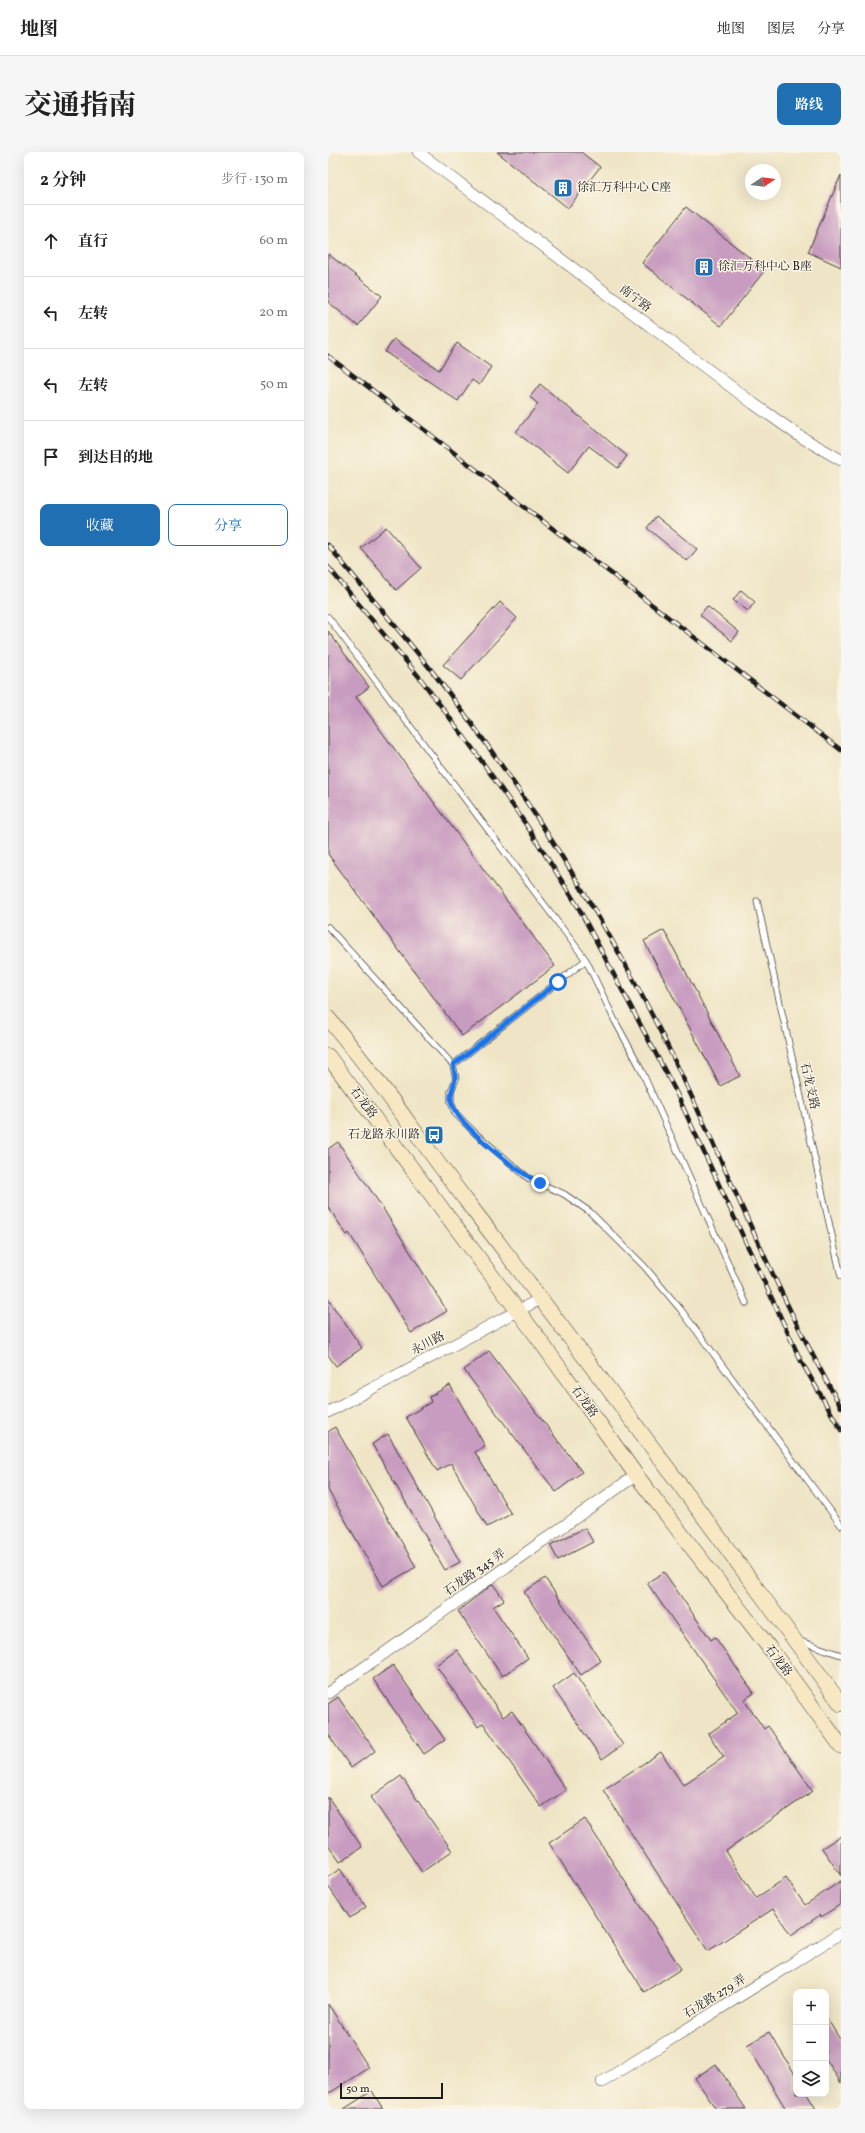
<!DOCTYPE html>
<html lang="zh">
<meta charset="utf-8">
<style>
:root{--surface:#fff;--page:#f6f6f6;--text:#222;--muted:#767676;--line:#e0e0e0;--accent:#1f6fb2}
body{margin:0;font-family:Vollkorn,"Noto Serif SC",serif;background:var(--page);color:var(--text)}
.controls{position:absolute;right:12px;bottom:12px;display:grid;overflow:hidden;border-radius:8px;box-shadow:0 4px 16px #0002}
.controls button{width:36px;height:36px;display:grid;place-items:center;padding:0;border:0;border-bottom:1px solid var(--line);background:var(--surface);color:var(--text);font:20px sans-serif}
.compass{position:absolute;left:417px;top:12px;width:36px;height:36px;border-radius:50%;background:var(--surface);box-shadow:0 4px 16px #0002;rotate:77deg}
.scale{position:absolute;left:12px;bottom:10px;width:103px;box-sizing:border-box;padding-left:4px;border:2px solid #1c1c1c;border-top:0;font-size:11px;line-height:14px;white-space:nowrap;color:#1c1c1c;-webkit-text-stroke:3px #fcf5e5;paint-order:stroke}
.stop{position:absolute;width:12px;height:12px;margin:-9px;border:3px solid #1a73e8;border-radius:50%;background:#fff}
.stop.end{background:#1a73e8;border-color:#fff;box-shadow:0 1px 4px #0008}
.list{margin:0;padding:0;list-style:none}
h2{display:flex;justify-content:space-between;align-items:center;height:52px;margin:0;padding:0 16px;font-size:17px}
h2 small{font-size:13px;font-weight:400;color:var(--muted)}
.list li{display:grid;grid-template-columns:26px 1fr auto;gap:12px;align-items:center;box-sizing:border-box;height:72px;padding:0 16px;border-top:1px solid var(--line)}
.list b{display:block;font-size:15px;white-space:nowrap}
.list em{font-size:13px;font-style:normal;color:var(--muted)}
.actions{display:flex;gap:8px;padding:12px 16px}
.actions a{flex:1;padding:9px 0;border:1px solid var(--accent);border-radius:8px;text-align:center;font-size:14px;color:var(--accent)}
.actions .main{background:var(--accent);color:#fff}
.icon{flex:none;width:22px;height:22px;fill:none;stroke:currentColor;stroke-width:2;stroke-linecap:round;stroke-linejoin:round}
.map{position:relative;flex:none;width:513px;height:1957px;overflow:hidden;border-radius:8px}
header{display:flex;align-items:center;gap:24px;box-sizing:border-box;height:56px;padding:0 20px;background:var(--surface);border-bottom:1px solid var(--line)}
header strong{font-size:19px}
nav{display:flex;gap:22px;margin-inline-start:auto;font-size:14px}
.intro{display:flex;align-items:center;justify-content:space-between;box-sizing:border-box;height:96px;padding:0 24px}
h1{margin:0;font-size:28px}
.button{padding:10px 18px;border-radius:8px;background:var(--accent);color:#fff;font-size:14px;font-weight:700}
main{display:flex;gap:24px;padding:0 24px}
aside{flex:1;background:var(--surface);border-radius:8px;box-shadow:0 4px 16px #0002}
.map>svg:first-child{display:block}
.building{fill:#c89bc0}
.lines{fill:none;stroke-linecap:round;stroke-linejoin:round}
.lane-casing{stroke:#3c3a36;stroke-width:7}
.street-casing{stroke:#3c3a36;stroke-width:12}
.secondary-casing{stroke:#3c3a36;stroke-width:16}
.lane{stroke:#fff;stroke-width:5.5}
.street{stroke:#fff;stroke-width:11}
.secondary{stroke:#f7e8c3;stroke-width:15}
.rail-casing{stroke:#1c1c1c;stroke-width:4.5}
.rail{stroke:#fcf5e5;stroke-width:3;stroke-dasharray:9;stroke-linecap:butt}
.route{stroke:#1a73e8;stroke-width:5}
.labels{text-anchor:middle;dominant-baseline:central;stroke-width:3;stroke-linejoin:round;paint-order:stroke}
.poi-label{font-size:12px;fill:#1c1c1c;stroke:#fcf5e5;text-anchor:start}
.street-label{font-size:12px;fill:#1c1c1c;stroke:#fcf5e5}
</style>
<header>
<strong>地图</strong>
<nav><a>地图</a><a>图层</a><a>分享</a></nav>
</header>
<div class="intro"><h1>交通指南</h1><a class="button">路线</a></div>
<main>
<aside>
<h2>2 分钟<small>步行 · 130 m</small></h2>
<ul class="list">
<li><svg class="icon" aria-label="ahead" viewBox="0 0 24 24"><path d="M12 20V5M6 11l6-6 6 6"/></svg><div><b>直行</b></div><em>60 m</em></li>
<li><svg class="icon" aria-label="left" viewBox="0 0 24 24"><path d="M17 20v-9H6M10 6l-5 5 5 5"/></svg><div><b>左转</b></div><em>20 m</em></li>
<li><svg class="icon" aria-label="left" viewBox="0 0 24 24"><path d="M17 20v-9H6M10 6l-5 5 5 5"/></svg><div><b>左转</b></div><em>50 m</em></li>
<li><svg class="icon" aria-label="arrive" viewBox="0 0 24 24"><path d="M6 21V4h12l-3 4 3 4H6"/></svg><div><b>到达目的地</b></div></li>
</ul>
<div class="actions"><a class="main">收藏</a><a>分享</a></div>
</aside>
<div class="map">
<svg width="513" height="1957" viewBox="0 0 513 1957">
<rect width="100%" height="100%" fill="#fcf5e5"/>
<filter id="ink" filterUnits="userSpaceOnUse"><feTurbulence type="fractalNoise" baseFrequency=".025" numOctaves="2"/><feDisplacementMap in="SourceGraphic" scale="8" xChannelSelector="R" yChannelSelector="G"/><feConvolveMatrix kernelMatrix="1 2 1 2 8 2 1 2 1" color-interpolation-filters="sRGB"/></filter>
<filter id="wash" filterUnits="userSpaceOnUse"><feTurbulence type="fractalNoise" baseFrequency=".012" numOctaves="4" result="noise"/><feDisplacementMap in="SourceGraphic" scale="16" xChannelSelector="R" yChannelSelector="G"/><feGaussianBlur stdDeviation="0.9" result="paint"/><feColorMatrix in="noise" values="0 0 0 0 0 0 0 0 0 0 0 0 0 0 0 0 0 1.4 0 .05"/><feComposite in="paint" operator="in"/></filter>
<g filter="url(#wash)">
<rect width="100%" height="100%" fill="#efe5c6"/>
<g id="blocks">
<!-- building -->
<path class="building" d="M169 0H253L272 15 240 56Z
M513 23V115L480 100Z
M358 55 437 118 393 174 314 111Z
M0 102 54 144 30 174 0 150Z
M66 187 111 218 129 191 163 215 151 233 144 228 130 249 57 200Z
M212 232 299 304 290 316 261 294 240 321 188 280 210 252 202 245Z
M328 364 369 397 359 409 319 376Z
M58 375 93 416 68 438 33 396Z
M413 438 427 450 420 459 405 448Z
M172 450 189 466 133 528 115 513Z
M379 454 411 480 404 489 372 463Z
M0 479 41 535 28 545 227 814 134 884 0 702Z
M336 778 412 924 392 934 316 789Z
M10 990 54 1055 119 1159 83 1181 21 1081 19 1083 0 1055V997Z
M0 1147 34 1196 8 1214 0 1203Z
M161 1199 254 1320 228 1340 136 1218Z
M122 1233 157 1294 147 1300 183 1362 159 1375 123 1311 109 1319 78 1265 103 1250 101 1245Z
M7 1275 88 1415 55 1434 0 1338V1280Z
M60 1282 132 1410 117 1418 44 1292Z
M257 1376 265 1390 230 1408 222 1393Z
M336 1420 383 1488 387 1485 426 1541 416 1548 436 1577 440 1574 485 1639 398 1699 428 1746 458 1726 477 1753 513 1729V1752L493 1765 492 1763 463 1783 445 1757 380 1799 275 1638 333 1600 355 1633 396 1605 380 1582 410 1561 319 1431Z
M217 1426 273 1509 253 1523 196 1440Z
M165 1432 176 1448 165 1455 200 1506 174 1524 130 1459Z
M129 1498 175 1565 184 1559 238 1638 213 1655 155 1571 150 1575 108 1513Z
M65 1513 117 1588 96 1602 45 1527Z
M246 1521 295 1593 274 1607 225 1536Z
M10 1545 47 1599 23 1616 0 1582V1552Z
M73 1624 124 1699 94 1720 43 1645Z
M0 1645 34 1695 12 1710 0 1692Z
M257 1667 353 1817 316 1840 221 1691Z
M513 1684V1724L494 1696Z
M12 1717 38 1755 22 1766 0 1734V1725Z
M0 1852 41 1916 0 1942Z
M498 1865 513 1889V1931L498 1907Z
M441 1880 468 1924V1942H479L488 1957H458L419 1893Z
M388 1912 418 1957H388L367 1926Z
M44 1939 55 1957H16Z"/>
</g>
</g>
<g filter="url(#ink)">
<use href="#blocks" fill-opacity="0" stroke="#3c3a36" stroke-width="1"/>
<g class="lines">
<!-- lane casing -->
<g class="lane-casing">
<path id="lane" d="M0 465 258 808 287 869 311 913 418 1151
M429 749 513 1124
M0 775 125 913
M258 808 125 913 128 927 123 939V950L127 961 147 981 200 1026 236 1042 262 1060 316 1114 353 1158 513 1373
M472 1489 513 1503"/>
</g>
<!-- street casing -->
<g class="street-casing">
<path id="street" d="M90 0 426 252 473 285 513 308
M0 1260 212 1147
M0 1541 308 1323
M274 1930 513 1781"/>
</g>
<!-- secondary casing -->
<g class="secondary-casing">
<path id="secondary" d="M0 866C50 925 93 990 140 1051 266 1216 391 1384 513 1552
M0 904 208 1183 308 1323 446 1502 513 1594"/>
</g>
<!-- lane -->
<use href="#lane" class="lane"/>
<!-- street -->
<use href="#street" class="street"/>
<!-- secondary -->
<use href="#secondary" class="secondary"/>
<!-- rail casing -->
<g class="rail-casing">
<path id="rail" d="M0 204 513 598
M0 393C33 434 67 473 100 514 179 615 250 723 310 836 383 973 436 1120 513 1255
M0 415 92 526 148 601 199 674 249 753 346 936 473 1209 513 1278"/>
</g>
<!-- rail -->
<use href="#rail" class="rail"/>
</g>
</g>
<g class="lines" filter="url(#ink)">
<!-- route -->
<path class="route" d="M212 1031C191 1021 131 974 124 952 121 943 125 937 127 928 128 924 126 918 125 913L230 830"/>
</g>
<!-- icons -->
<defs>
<g id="building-square" transform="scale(1)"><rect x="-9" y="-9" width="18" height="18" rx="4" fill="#1f6fb2" stroke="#fcf5e5"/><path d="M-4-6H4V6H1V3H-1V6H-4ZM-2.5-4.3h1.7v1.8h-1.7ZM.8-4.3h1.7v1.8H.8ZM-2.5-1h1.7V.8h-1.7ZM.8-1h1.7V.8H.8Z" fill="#fff"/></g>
<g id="bus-square" transform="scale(1)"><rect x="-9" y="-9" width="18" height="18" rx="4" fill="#1f6fb2" stroke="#fcf5e5"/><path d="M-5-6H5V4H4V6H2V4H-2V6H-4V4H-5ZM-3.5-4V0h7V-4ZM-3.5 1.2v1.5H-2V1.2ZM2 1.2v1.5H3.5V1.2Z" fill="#fff"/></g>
</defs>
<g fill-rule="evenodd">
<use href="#building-square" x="235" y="36"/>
<use href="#building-square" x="376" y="115"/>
<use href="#bus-square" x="106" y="983"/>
</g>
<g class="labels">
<!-- poi labels -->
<g class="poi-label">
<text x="249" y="36">徐汇万科中心 C座</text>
<text x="390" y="115">徐汇万科中心 B座</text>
<text x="92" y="983" text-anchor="end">石龙路永川路</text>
</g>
<!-- street labels -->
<g class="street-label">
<text transform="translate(307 147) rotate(37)">南宁路</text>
<text transform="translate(481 934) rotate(77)">石龙支路</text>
<text transform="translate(35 951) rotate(53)">石龙路</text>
<text transform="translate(100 1192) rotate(-28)">永川路</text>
<text transform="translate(256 1250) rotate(54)">石龙路</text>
<text transform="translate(147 1421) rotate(-35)">石龙路 345 弄</text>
<text transform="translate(450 1509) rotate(53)">石龙路</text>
<text transform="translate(387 1845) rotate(-32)">石龙路 279 弄</text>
</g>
</g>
</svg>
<div class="controls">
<button>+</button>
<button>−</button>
<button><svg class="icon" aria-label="layers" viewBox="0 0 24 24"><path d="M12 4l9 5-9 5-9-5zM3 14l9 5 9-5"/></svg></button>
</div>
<svg class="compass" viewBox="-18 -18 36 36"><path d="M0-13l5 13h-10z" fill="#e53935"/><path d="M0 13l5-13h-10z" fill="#767676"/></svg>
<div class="scale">50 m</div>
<div class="stop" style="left:230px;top:830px"></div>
<div class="stop end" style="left:212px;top:1031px"></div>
</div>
</main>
